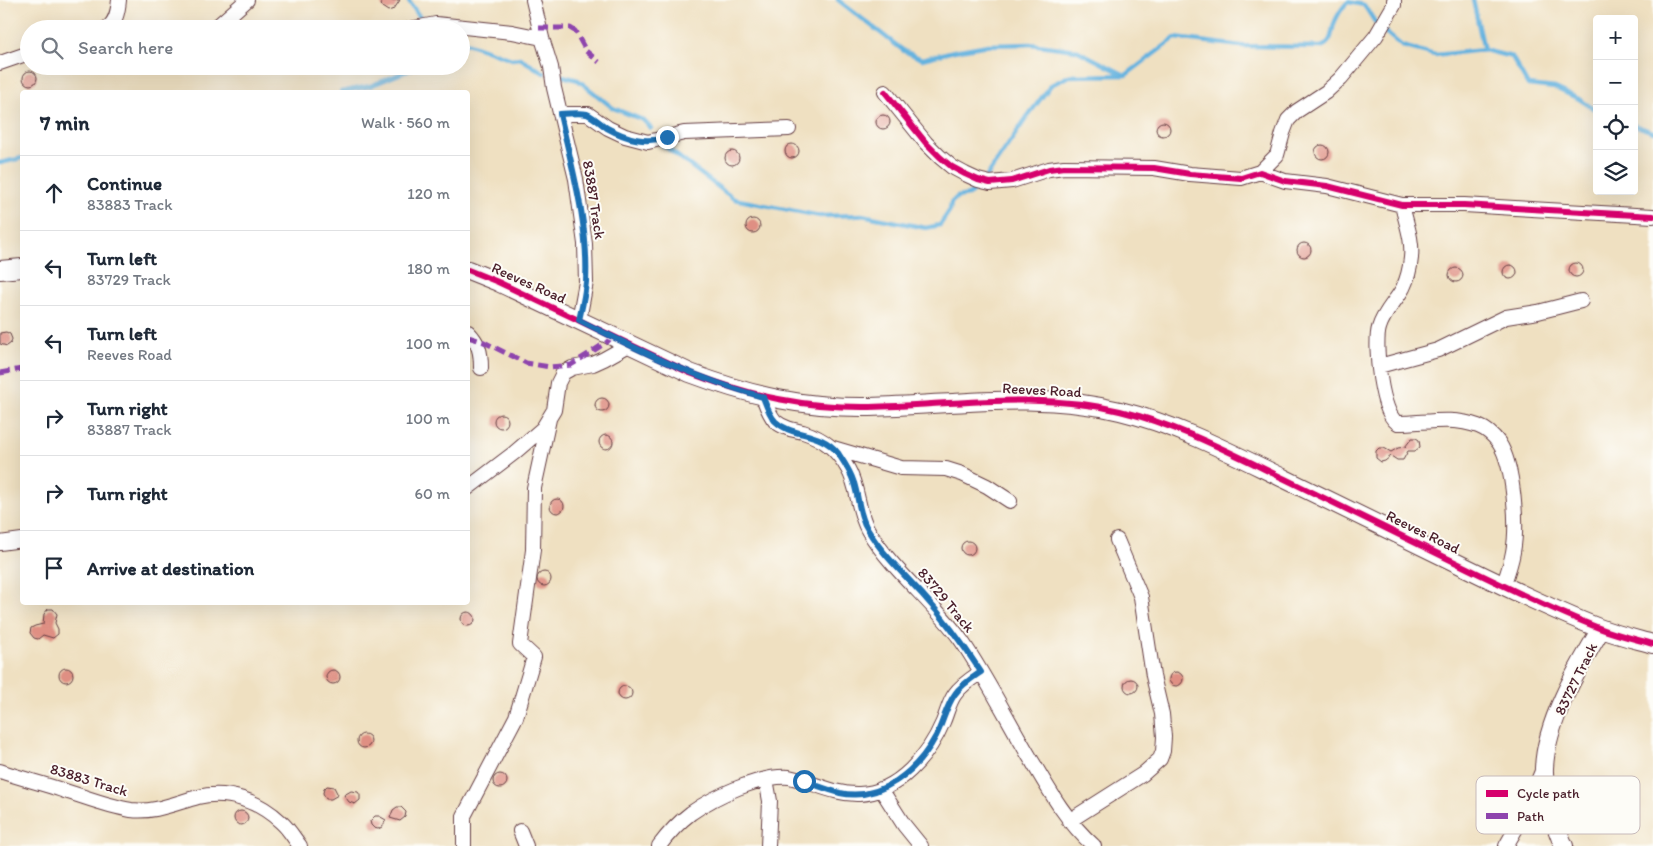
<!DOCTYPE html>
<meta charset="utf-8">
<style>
:root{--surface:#fff;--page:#f6f6f7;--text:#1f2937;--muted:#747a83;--line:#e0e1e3}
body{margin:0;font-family:Itim,sans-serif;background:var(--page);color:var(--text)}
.controls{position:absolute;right:15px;top:15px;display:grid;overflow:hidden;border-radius:5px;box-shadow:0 5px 20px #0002}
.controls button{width:45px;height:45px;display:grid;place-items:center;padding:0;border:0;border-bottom:1px solid var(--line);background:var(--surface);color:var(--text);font:25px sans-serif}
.stop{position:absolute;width:15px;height:15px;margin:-11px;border:4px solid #1f6fb2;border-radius:50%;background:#fff}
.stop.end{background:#1f6fb2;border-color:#fff;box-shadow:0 1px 5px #0008}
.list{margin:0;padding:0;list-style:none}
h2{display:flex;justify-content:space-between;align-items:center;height:65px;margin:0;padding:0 20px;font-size:21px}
h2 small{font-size:16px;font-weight:400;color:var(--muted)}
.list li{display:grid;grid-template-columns:32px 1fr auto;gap:15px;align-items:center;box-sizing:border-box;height:75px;padding:0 20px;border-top:1px solid var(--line)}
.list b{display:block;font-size:19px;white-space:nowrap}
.list p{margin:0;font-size:16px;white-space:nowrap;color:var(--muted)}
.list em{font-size:16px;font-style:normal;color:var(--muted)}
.icon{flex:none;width:28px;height:28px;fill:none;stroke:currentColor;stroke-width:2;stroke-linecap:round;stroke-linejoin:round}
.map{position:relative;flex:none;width:1653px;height:846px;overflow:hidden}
.search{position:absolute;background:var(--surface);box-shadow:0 5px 20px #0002;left:20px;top:20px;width:450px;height:55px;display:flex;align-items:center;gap:12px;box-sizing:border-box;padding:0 18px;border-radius:28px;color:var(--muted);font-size:19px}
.panel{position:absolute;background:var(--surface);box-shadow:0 5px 20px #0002;left:20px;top:90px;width:450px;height:515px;border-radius:5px}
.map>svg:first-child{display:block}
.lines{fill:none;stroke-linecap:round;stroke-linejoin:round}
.stream{stroke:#66b3df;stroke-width:4.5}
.building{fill:#df8f83}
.minor-casing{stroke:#633c42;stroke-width:16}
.tertiary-casing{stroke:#633c42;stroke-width:20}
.minor{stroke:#fff;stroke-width:14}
.tertiary{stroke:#fff;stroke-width:18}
.quiet{stroke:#8e44ad;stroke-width:5;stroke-dasharray:10 5;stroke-linecap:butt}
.cycleway-casing{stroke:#fdfcf7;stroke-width:9}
.cycleway{stroke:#d6006c;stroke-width:6}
.route{stroke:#1f6fb2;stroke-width:6}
.labels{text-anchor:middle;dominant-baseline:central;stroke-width:4;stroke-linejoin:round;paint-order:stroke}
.street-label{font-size:15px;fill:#4a1f2b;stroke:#fdfcf7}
.key{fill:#fdfcf7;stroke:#c7baba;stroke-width:1}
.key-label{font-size:14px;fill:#4a1f2b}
</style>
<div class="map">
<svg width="1653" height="846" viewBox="0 0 1653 846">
<rect width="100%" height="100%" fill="#fdfcf7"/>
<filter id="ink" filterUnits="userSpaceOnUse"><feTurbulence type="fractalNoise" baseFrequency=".02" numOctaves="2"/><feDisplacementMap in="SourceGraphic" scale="10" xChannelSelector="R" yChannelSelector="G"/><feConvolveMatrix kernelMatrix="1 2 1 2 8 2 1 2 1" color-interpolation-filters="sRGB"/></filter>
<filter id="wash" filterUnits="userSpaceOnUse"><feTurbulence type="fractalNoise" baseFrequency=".0096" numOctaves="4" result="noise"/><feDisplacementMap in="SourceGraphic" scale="20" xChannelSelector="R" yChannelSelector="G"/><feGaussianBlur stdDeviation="1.12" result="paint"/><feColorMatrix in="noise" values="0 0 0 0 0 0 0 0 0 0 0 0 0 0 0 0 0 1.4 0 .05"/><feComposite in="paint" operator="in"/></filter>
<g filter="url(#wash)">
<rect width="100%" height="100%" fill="#efe0c1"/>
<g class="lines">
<!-- stream -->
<path class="stream" d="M408 0 421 19
M838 0 904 51 922 59 954 51 988 45 1030 44 1076 50 1125 75
M1473 0 1484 50
M1385 32 1402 46 1435 55 1484 50 1512 57 1528 85 1555 88 1579 99 1597 111
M461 41 512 59 520 58 544 73
M563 76 578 80 613 108 643 120 651 128
M341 92 370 86 419 66
M1634 125 1653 132
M663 145 734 199 820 216 862 215 926 228 940 225 950 210 951 203 957 197 969 195 980 185
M0 163 22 158
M987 176 1027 117 1051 85 1069 76 1126 75 1175 38 1241 46 1321 47C1335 41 1330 30 1336 19 1339 13 1343 6 1348 2L1364 5 1377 25"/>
</g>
<g id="blocks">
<!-- building -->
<path class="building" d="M380 0H400L394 9 388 11 382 7Z
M23 78a7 7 0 1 1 14 0a7 7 0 1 1-14 0Z
M876 122a7 7 0 1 1 14 0a7 7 0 1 1-14 0Z
M1156 129a7 7 0 1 1 14 0a7 7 0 1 1-14 0Z
M785 151a7 7 0 1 1 14 0a7 7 0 1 1-14 0Z
M1315 152a7 7 0 1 1 14 0a7 7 0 1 1-14 0Z
M725 158a7 7 0 1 1 14 0a7 7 0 1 1-14 0Z
M746 226a7 7 0 1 1 14 0a7 7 0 1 1-14 0Z
M1297 250a7 7 0 1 1 14 0a7 7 0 1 1-14 0Z
M1569 270a7 7 0 1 1 14 0a7 7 0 1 1-14 0Z
M1503 272a7 7 0 1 1 14 0a7 7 0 1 1-14 0Z
M1449 275a7 7 0 1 1 14 0a7 7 0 1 1-14 0Z
M6 332 10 334 12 339 11 343 7 346 0 344V333Z
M595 405a7 7 0 1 1 14 0a7 7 0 1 1-14 0Z
M494 421a7 7 0 1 1 14 0a7 7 0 1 1-14 0Z
M599 442a7 7 0 1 1 14 0a7 7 0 1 1-14 0Z
M1412 438H1416L1419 440 1420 447 1415 451H1408L1403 460H1397L1391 456 1385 461 1381 462 1376 458V451L1379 448H1384L1391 452 1398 448 1405 447Z
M550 506a7 7 0 1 1 14 0a7 7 0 1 1-14 0Z
M961 548a7 7 0 1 1 14 0a7 7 0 1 1-14 0Z
M537 579a7 7 0 1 1 14 0a7 7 0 1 1-14 0Z
M48 609H53L57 614 55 623 58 629V634L53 638 43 635 38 639 34 638 30 633 31 628 35 626 43 624 44 614Z
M461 619a7 7 0 1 1 14 0a7 7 0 1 1-14 0Z
M59 675a7 7 0 1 1 14 0a7 7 0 1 1-14 0Z
M326 677a7 7 0 1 1 14 0a7 7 0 1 1-14 0Z
M1169 679a7 7 0 1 1 14 0a7 7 0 1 1-14 0Z
M1124 686a7 7 0 1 1 14 0a7 7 0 1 1-14 0Z
M618 693a7 7 0 1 1 14 0a7 7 0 1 1-14 0Z
M357 741a7 7 0 1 1 14 0a7 7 0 1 1-14 0Z
M493 781a7 7 0 1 1 14 0a7 7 0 1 1-14 0Z
M327 786 334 787 338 795 331 799H326L323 793 324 789Z
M351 791 358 792 360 795V800L355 804 349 802 344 795Z
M397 807H401L406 812 405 817 400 821 390 818 393 810Z
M234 818a7 7 0 1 1 14 0a7 7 0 1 1-14 0Z
M375 816H379L386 820 382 827 378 829 374 828 371 825 370 821Z"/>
</g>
</g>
<g filter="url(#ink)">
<use href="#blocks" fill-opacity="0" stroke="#633c42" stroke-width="1"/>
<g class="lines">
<!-- minor casing -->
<g class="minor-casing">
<path id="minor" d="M533 0 542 38 551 67 554 88 576 179 585 244 586 282 579 320
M105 29C116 24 118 11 119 0
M214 29 247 0
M409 29 436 24 512 32 542 38
M0 63 29 53
M885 92 926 143 940 157 952 167 965 174 978 180 990 183 1012 181 1049 169 1064 167 1154 168 1190 174 1241 178 1260 172 1285 181 1327 186 1402 205H1464L1653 216
M560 114H588L608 128 625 136 648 142 684 133 789 129
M1260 172 1277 155 1283 133 1288 120 1297 111 1326 92 1341 78 1376 36 1394 5V0
M1402 205C1406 223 1413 240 1411 258 1410 268 1407 280 1403 288 1396 301 1383 313 1379 328 1374 344 1381 416 1398 423 1425 423 1451 416 1478 426 1486 429 1494 436 1499 443 1514 466 1518 526 1513 552 1511 564 1507 575 1503 586
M468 332C479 343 481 352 481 368
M1379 366 1438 350 1506 317 1538 312 1581 301
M763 397C766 405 769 414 775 421 783 428 793 430 803 432 825 439 837 450 848 469 859 488 857 511 868 530 892 571 933 601 961 640 987 678 1008 721 1032 761 1050 792 1067 822 1094 846
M833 448 901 468 946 469 962 474 987 486 1010 501
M468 488 514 453 543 428 554 410 558 383 563 373 572 368 593 364 604 359 629 345
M0 543 22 540
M0 771C20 778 41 783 62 790 85 797 107 806 131 810 155 813 175 803 198 797 228 790 259 801 281 822 289 829 294 838 300 846
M766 779 770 801 768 846
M881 789 904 825 921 846
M1069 821 1143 774 1160 759 1163 751 1164 737 1162 714 1153 676 1141 597 1117 540
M520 831 526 846
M464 846V816L516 717 534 657 520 644 533 550 534 488 549 419
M659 846C668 834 679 822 691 813 715 796 760 775 789 777 813 782 835 795 859 794 898 793 929 755 943 722 947 713 949 702 955 694 961 685 972 678 981 672
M1506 846 1523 816 1543 769"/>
</g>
<!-- tertiary casing -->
<g class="tertiary-casing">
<path id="tertiary" d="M0 270 22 268
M468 270 498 282 690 373C751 396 804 408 870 407 953 405 1037 391 1120 411 1178 425 1231 453 1285 479 1346 509 1407 539 1469 569 1512 590 1555 611 1599 628 1617 635 1635 639 1653 644
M1564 846C1555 827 1543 788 1544 768 1546 721 1578 668 1601 629"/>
</g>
<!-- minor -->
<use href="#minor" class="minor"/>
<!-- tertiary -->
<use href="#tertiary" class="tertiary"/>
<!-- quiet -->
<path class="quiet" d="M539 28H570L575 31 586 51 599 62
M468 337 484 342 526 363 550 367 571 365 607 342 612 337
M0 373 22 369"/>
<!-- cycleway casing -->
<g class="cycleway-casing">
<path id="cycleway" d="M885 92 926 143 940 157 952 167 965 174 978 180 990 183 1012 181 1049 169 1064 167 1154 168 1190 174 1241 178 1260 172 1285 181 1327 186 1402 205H1464L1653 216
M468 270 498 282 690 373C751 396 804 408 870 407 953 405 1037 391 1120 411 1178 425 1231 453 1285 479 1346 509 1407 539 1469 569 1512 590 1555 611 1599 628 1617 635 1635 639 1653 644"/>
</g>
<!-- cycleway -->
<use href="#cycleway" class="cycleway"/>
</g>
</g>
<g class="lines" filter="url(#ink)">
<!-- route -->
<path class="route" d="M667 137C646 144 627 139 607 128 601 124 594 117 587 114 580 112 568 114 560 114 572 168 589 225 586 282 585 295 582 307 579 320 638 350 699 380 763 397 766 405 769 414 775 421 792 438 820 430 838 453 844 462 851 472 854 483 859 499 859 516 868 530 882 554 903 573 922 594 944 618 963 644 981 672 972 678 961 685 955 694 946 706 943 723 936 736 918 770 881 802 840 793 828 790 816 785 804 781"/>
</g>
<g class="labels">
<!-- street labels -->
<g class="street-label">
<text transform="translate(594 200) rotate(81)">83887 Track</text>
<text transform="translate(529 283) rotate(24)">Reeves Road</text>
<text transform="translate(1042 390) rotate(3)">Reeves Road</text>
<text transform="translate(1423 532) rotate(26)">Reeves Road</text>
<text transform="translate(946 600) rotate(50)">83729 Track</text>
<text transform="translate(1576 679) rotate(-64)">83727 Track</text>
<text transform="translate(89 780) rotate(17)">83883 Track</text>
</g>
</g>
<!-- legend -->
<rect x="1476" y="776" width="164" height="58" rx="8" class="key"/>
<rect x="1486" y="790" width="22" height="7" fill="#d6006c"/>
<rect x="1486" y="813" width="22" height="6" fill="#8e44ad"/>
<g class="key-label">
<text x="1517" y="798">Cycle path</text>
<text x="1517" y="821">Path</text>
</g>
</svg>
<div class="controls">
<button>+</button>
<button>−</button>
<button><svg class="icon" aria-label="locate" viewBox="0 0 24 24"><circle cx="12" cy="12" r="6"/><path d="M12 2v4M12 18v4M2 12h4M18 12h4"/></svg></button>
<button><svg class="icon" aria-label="layers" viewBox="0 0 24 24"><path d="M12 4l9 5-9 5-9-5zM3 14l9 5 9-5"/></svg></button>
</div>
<div class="stop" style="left:804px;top:781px"></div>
<div class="stop end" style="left:667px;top:137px"></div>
<div class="search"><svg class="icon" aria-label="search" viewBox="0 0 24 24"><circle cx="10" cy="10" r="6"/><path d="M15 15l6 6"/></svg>Search here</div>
<section class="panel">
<h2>7 min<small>Walk · 560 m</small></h2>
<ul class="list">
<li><svg class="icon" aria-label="ahead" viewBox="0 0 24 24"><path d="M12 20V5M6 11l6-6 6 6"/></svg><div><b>Continue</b><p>83883 Track</p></div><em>120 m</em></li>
<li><svg class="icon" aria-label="left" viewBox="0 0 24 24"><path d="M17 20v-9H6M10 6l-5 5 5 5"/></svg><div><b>Turn left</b><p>83729 Track</p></div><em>180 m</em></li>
<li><svg class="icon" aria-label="left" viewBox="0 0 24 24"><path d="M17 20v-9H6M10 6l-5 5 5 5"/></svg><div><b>Turn left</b><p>Reeves Road</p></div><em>100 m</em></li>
<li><svg class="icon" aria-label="right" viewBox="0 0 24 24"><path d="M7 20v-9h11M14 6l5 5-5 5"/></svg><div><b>Turn right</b><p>83887 Track</p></div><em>100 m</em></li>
<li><svg class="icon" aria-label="right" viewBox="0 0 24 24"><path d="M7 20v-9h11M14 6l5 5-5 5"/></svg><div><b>Turn right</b></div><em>60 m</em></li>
<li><svg class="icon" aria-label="arrive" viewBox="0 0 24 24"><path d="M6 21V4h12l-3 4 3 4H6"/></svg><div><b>Arrive at destination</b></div></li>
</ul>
</section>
</div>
